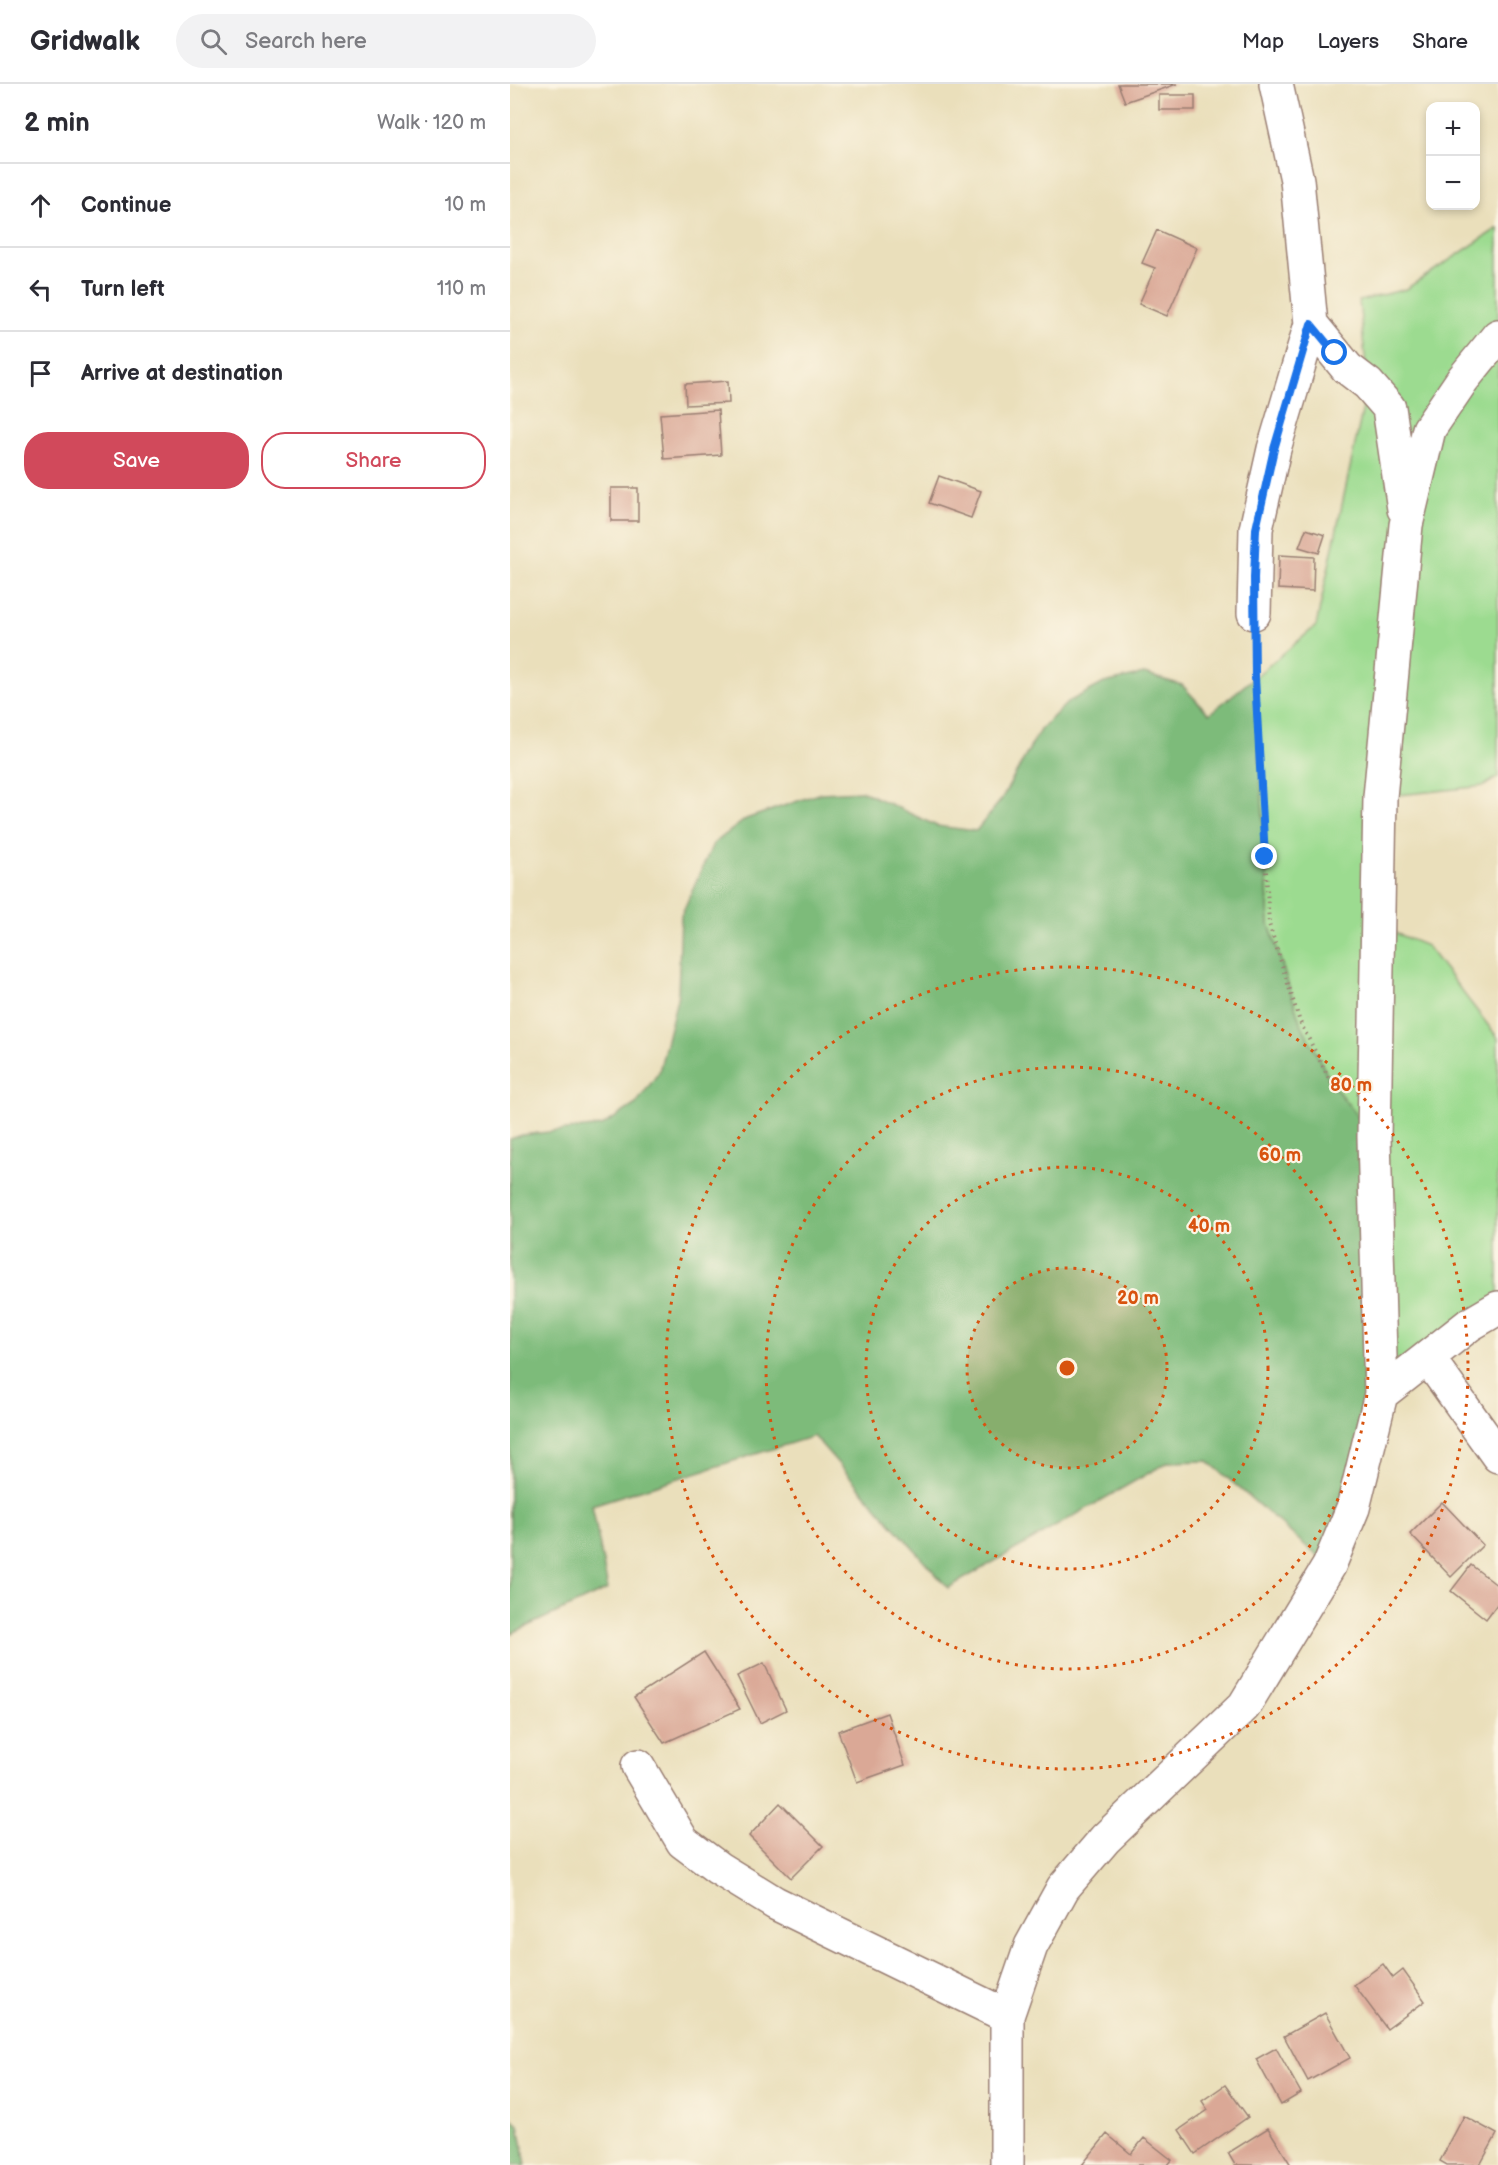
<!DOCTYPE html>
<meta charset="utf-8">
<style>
:root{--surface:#fff;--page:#f2f2f3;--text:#2b2b33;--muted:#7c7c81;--line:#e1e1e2;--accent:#d1495b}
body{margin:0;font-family:"Balsamiq Sans",sans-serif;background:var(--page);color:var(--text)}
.controls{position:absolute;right:18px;top:18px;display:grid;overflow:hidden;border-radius:12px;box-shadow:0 3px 9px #0003}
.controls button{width:54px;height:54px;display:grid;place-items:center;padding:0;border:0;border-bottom:2px solid var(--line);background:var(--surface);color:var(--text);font:30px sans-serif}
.stop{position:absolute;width:18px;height:18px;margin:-14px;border:4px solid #1a73e8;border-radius:50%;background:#fff}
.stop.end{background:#1a73e8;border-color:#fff;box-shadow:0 2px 6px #0008}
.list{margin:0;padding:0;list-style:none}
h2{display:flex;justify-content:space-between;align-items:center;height:78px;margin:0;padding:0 24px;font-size:26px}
h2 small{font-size:20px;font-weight:400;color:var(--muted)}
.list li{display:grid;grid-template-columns:39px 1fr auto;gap:18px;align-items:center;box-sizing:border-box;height:84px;padding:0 24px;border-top:2px solid var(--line)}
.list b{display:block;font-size:22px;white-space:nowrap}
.list em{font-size:20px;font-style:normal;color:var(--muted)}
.actions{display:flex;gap:12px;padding:18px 24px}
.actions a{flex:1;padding:14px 0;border:2px solid var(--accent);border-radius:24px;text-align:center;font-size:21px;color:var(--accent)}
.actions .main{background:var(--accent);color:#fff}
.icon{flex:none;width:33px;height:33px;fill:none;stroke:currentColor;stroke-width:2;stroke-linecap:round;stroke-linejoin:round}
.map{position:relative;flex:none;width:988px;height:2081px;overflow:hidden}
header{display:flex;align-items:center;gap:36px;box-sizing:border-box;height:84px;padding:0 30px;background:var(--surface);border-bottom:2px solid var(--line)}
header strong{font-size:28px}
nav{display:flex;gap:33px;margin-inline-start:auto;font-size:21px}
.search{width:420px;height:54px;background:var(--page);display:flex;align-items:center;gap:15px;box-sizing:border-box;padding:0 21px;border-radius:33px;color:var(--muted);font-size:22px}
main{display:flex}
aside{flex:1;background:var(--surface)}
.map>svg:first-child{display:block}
.green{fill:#9cdb90;stroke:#737d5e;stroke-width:1.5}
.forest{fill:#7dbb7a;stroke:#646d52;stroke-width:1.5}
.building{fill:#daa896}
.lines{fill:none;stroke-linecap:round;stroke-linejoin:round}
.minor-casing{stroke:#9a7f73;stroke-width:36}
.path{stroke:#9a7f73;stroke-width:4;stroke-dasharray:1.5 4.5;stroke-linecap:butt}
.minor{stroke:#fff;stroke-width:33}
.route{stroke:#1a73e8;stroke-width:8}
.ring{fill:none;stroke:#d8530f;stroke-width:3;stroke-dasharray:3 6}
.centre{fill:#d8530f;stroke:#fcf5e5;stroke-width:3}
.ring-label{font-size:18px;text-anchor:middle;font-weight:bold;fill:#d8530f;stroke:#fcf5e5;stroke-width:4.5;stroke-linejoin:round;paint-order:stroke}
</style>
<header>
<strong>Gridwalk</strong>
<div class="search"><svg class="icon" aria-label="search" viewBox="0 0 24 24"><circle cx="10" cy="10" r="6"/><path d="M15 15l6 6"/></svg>Search here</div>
<nav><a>Map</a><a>Layers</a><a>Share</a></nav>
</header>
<main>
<aside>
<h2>2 min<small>Walk · 120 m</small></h2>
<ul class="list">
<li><svg class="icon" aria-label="ahead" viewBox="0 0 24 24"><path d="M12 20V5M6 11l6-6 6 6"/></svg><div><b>Continue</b></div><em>10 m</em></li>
<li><svg class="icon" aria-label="left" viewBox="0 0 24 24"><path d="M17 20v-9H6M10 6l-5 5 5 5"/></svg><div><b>Turn left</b></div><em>110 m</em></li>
<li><svg class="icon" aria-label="arrive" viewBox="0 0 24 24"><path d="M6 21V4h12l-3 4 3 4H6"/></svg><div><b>Arrive at destination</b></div></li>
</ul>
<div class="actions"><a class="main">Save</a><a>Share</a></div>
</aside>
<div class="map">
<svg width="988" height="2081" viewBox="0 0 988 2081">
<rect width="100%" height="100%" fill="#fcf5e5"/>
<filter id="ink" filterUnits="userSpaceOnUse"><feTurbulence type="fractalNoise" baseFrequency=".0167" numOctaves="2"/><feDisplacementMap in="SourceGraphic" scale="12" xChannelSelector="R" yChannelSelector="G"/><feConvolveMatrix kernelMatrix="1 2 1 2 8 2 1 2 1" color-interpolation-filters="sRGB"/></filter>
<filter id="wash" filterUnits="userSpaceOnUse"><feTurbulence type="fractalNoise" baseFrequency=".008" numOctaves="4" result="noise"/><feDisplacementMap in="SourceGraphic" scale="24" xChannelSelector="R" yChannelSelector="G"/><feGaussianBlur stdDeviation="1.35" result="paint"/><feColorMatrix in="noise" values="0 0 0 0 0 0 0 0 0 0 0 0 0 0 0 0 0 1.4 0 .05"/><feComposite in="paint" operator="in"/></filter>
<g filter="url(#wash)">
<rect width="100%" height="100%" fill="#eadfbb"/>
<!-- green -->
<path class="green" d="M988 144V693L974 702 870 713 868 842 917 862 988 954V1224L871 1310 864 1053 822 1000 790 938 759 840 745 593 806 542 858 300 849 217 896 205Z"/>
<!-- forest -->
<path class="forest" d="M634 590 672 601 699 630 745 593 759 840 790 938 822 1000 864 1053 871 1310 819 1482 698 1377 658 1378 438 1504 304 1352 82 1421 98 1505 0 1550V1055L12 1051 92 1042 126 1020 149 988 168 911 171 832 203 760 236 735 311 709 352 707 427 742 466 747 491 716 530 646 558 618 594 599Z
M0 2033 9 2041 16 2081H0Z"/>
<g id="blocks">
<!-- building -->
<path class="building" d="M608 0H667L615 18Z
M649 11H685V26H649Z
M647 146 687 164 657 232 629 220 645 184 632 179Z
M218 297 219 319 176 321 175 300Z
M208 326 211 371 154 375 150 330Z
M429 392 471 407 461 434 419 419Z
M101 404H128V437H101Z
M796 445 815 451 809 469 789 463Z
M769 471 804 473 803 507 768 505Z
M932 1418 973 1461 941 1493 900 1450Z
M961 1481 988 1502V1519L976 1535 941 1507Z
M194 1568 230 1625 154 1659 124 1613Z
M254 1579 276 1626 250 1639 227 1592Z
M377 1629 395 1681 347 1698 328 1647Z
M270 1719 313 1762 281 1794 239 1752Z
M873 1880 883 1894 893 1886 915 1917 877 1945 844 1901Z
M815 1929 840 1974 798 1997 774 1952Z
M766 1964 791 2009 771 2021 746 1975Z
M715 2001 738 2033 685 2070 669 2046 698 2026 692 2017Z
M954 2032 987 2050 970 2081H937L930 2077Z
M758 2044 781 2081H725L718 2069Z
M597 2050 621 2070 634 2054 662 2076 658 2081H572Z"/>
</g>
</g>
<g filter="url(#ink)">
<use href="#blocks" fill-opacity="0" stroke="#9a7f73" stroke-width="1.5"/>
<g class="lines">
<!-- minor casing -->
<g class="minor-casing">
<path id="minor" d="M766 0 787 96 801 240 837 284 858 300 879 324 894 425
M744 529 746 445 764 365 801 240
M918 1274 988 1372
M871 1310 959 1241 988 1224
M128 1682 173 1758 208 1784 265 1819 497 1932
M497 2081V1932L521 1862 553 1804 595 1755 734 1622 819 1482 843 1424 871 1310 864 1053 870 713 896 441 919 345 953 295 988 252"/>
</g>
<!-- path -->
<path class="path" d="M745 560V593L759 840 790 938 822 1000 830 1011"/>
<!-- minor -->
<use href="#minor" class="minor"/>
</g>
</g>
<g class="lines" filter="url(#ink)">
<!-- route -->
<path class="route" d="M755 773 745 593 744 494 746 445 764 365 801 240 825 269"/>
</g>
<!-- distance rings -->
<circle cx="557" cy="1284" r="100" fill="#d8530f" fill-opacity=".12"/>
<g class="ring">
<circle cx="557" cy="1284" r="100"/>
<circle cx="557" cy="1284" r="201"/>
<circle cx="557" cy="1284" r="301"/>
<circle cx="557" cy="1284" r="401"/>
</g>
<circle cx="557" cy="1284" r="9" class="centre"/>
<g class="ring-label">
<text x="841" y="1007">80 m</text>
<text x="770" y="1077">60 m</text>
<text x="699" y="1148">40 m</text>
<text x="628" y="1220">20 m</text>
</g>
</svg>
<div class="controls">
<button>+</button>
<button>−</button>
</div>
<div class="stop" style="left:825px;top:269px"></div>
<div class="stop end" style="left:755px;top:773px"></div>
</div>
</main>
